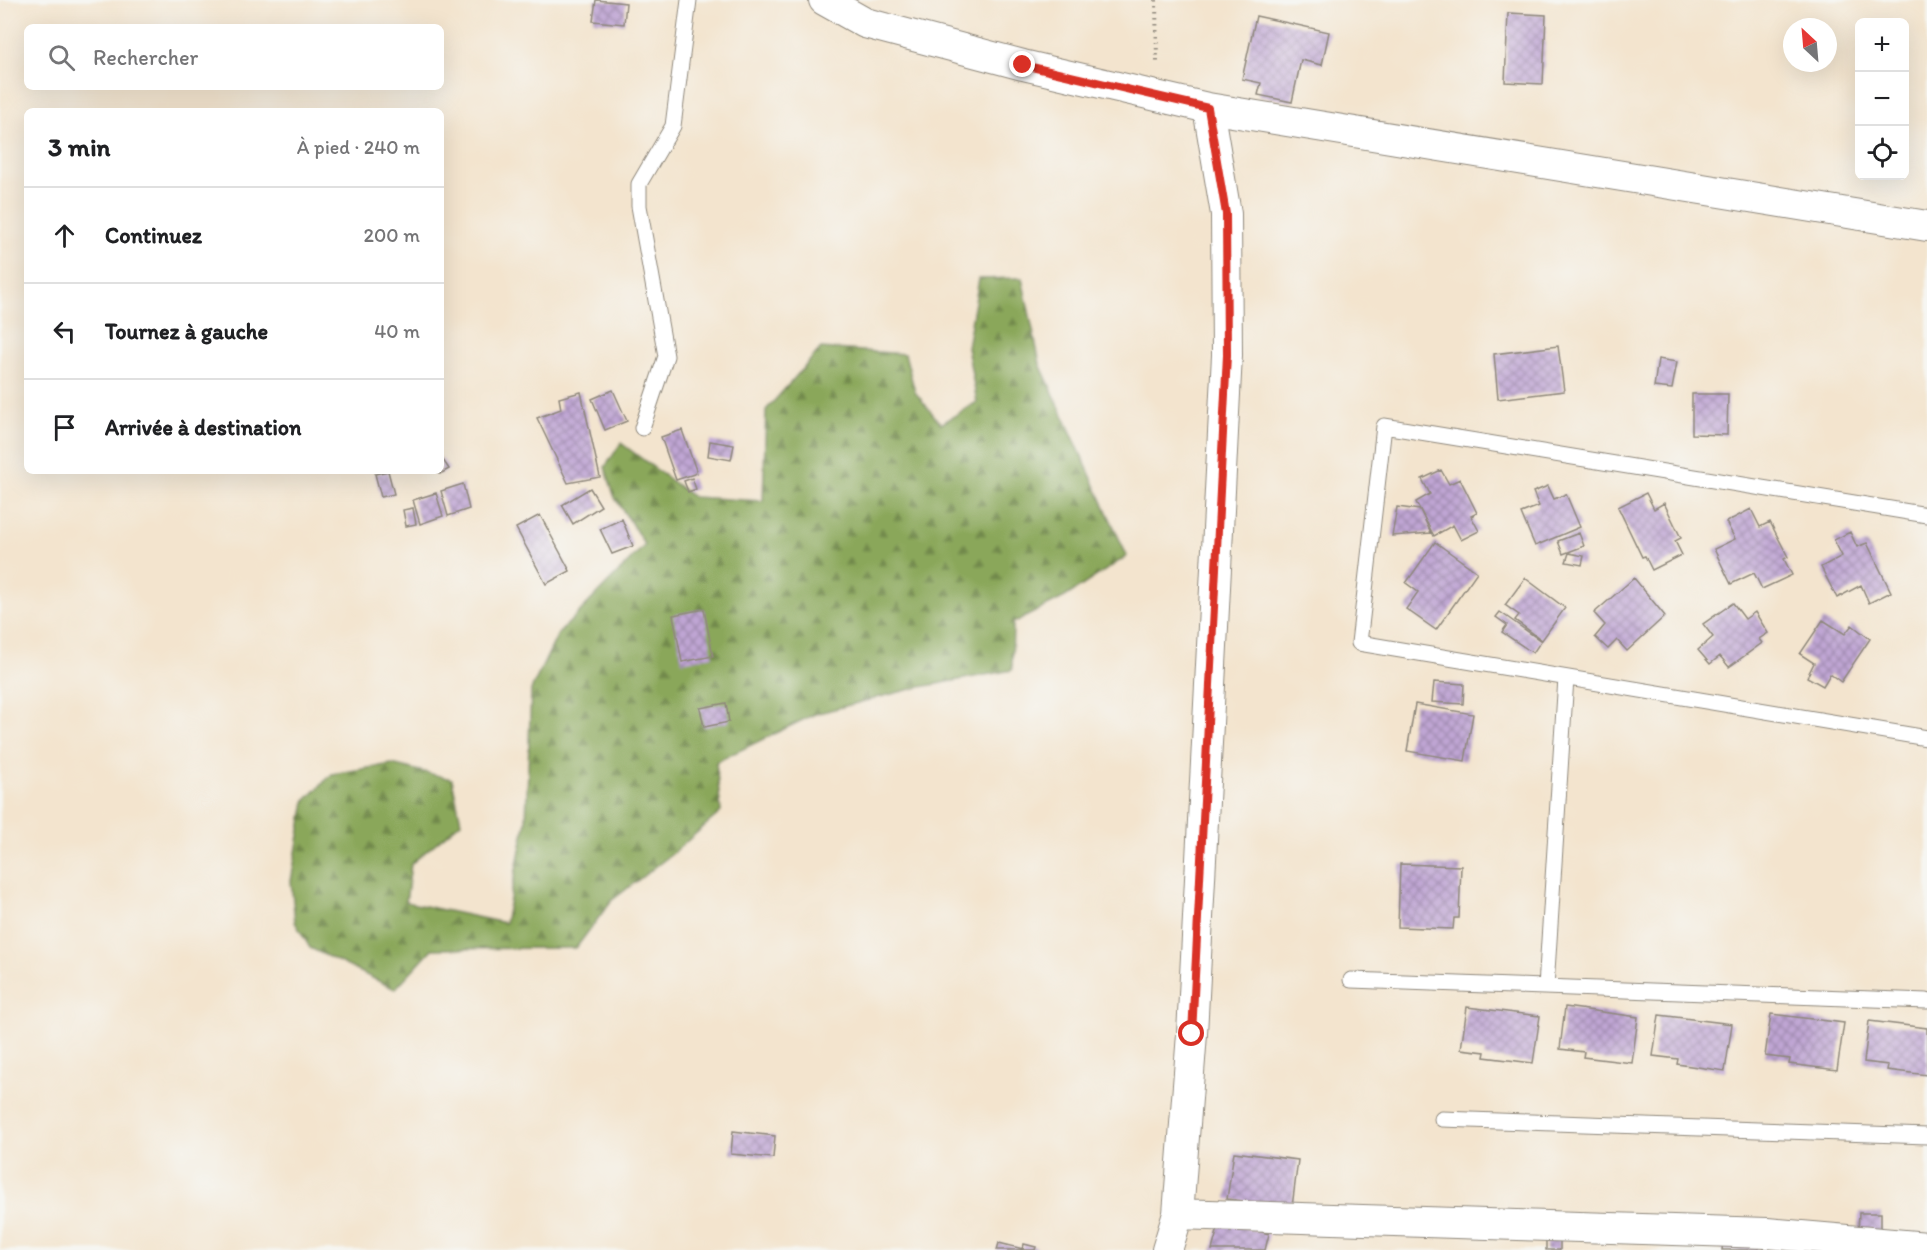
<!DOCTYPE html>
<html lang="fr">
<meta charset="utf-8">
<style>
:root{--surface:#fff;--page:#f2f2f2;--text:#202124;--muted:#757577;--line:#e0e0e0}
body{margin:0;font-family:Itim,sans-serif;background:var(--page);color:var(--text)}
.controls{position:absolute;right:18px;top:18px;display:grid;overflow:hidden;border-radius:9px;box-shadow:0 6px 24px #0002}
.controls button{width:54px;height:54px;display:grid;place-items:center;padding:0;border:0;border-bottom:2px solid var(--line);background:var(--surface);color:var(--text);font:30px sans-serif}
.compass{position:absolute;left:1783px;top:18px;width:54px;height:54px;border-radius:50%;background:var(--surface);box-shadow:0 6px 24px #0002;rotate:334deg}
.stop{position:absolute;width:18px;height:18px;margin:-14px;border:4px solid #d93025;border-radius:50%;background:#fff}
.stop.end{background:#d93025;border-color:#fff;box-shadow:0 2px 6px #0008}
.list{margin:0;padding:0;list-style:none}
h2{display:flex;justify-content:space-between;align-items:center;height:78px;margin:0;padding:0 24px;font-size:26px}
h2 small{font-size:20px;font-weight:400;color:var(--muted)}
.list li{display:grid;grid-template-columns:39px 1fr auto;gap:18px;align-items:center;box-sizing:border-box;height:96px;padding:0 24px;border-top:2px solid var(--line)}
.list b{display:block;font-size:22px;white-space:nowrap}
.list em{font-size:20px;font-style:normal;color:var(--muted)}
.icon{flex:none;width:33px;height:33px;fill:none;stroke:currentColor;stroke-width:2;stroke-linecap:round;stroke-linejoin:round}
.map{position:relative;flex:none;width:1927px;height:1250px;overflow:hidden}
.search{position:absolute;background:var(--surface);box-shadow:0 6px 24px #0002;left:24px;top:24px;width:420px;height:66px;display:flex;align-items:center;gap:15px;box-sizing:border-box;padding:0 21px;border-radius:9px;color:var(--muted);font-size:22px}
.panel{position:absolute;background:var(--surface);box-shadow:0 6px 24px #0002;left:24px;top:108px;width:420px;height:366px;border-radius:9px}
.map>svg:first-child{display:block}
.forest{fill:url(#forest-firs);stroke:#5a6942;stroke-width:1.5}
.building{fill:url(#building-cross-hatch)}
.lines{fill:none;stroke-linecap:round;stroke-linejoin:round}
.lane-casing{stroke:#8f887c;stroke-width:17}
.street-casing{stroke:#8f887c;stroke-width:32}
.path{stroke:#8f887c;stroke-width:4;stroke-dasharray:1.5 4.5;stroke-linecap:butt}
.lane{stroke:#fff;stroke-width:15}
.street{stroke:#fff;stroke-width:30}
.route{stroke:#d93025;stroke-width:8}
</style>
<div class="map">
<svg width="1927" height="1250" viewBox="0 0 1927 1250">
<defs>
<pattern id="forest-firs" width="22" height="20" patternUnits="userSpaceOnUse" patternTransform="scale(1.5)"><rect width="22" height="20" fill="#8aa75a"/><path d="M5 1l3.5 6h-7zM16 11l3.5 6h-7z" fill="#71884b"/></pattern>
<pattern id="building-cross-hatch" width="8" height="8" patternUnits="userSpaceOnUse" patternTransform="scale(1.5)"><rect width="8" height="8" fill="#c0a6d4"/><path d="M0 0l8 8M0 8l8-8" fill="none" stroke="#9c87ac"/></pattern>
</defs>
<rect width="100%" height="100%" fill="#f6f6f2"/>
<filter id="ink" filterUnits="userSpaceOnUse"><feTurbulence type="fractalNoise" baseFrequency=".0167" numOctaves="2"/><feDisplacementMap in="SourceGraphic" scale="12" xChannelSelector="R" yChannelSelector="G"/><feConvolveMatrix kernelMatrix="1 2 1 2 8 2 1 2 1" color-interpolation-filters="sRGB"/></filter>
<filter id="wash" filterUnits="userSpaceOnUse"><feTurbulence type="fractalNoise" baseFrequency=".008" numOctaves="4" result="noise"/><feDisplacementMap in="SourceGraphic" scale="24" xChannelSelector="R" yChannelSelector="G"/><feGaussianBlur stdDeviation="1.35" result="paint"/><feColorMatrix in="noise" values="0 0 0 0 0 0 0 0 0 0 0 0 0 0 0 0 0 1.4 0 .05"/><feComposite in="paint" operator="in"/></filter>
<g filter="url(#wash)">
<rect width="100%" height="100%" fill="#f3e4ce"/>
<!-- forest -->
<path class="forest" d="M1022 278 1040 364 1127 556 1065 597 1013 623 1012 670 915 688 815 714 716 762 721 812 672 854 611 901 576 948 432 949 395 989 310 948 295 922 291 881 305 801 332 774 392 764 452 779 461 822 411 864 406 902 505 923 526 821 531 690 558 634 645 545 615 498 605 467 621 443 693 497 763 501 766 410 821 348 905 354 915 392 941 424 977 402 967 347 979 279Z"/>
<g id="blocks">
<!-- building -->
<path class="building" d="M596 0 626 3 624 24 593 21Z
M1508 13 1546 15 1543 84 1505 82Z
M1256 16 1329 32 1322 65 1301 60 1292 102 1258 95 1261 83 1242 79Z
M1558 346 1564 391 1498 399 1494 354Z
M1658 359 1677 362 1672 389 1654 387Z
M613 390 627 421 605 430 592 399Z
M581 392 600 477 568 483 537 418 561 409 559 398Z
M1692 394H1728L1727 435 1692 434Z
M682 430 697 473 676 480 661 437Z
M710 441 734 445 731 460 708 456Z
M441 457 449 469 440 474 437 471H441Z
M1441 470 1449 484 1460 479 1477 513 1471 516 1479 531 1461 540 1453 525 1434 536 1416 502 1430 494 1422 479Z
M388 471 394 494 381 497 375 474Z
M692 478 696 489 688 492 684 481Z
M463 484 469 509 448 516 441 491Z
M1548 486 1554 499 1566 494 1580 527 1535 546 1521 513 1539 506 1533 492Z
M590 488 601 506 573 524 562 505Z
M436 493 443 516 420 524 413 500Z
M1646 493 1654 509 1664 503 1681 538 1675 541 1682 555 1652 570 1645 556 1642 557 1618 507Z
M1397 507 1420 510 1431 533 1392 536Z
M413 508 416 524 406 526 403 510Z
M1751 509 1760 527 1770 522 1788 557 1784 559 1792 575 1762 589 1754 573 1731 584 1714 549 1735 539 1726 522Z
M540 515 570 571 546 584 516 528Z
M622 519 633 546 612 554 600 529Z
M1850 532 1857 547 1867 543 1891 592 1869 603 1861 585 1837 598 1821 567 1842 556 1834 540Z
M1579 533 1584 546 1563 554 1558 541Z
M1435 542 1477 572 1436 630 1406 609 1418 592 1406 583Z
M1569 553 1584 556 1582 565 1566 562Z
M1525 578 1565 608 1542 640 1515 620 1519 615 1505 605Z
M1634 578 1665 616 1627 651 1617 640 1608 649 1595 637 1605 625 1594 613Z
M1733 603 1745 619 1755 612 1768 633 1759 639 1762 643 1729 667 1720 656 1710 664 1698 650 1713 637 1703 624Z
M704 609 713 656 682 662 673 615Z
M1500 612 1541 641 1533 653 1502 632 1507 625 1496 617Z
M1823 620 1845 634 1852 625 1870 639 1841 682 1830 674 1823 686 1807 677 1814 663 1800 654Z
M1434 682 1464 684 1463 704 1432 702Z
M726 703 729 722 704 727 700 708Z
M1415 704 1473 714 1465 761 1407 751Z
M1400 864 1461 866 1459 918H1454L1453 929 1398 927Z
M1467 1007 1540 1016 1533 1063 1484 1057 1485 1052 1461 1049Z
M1565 1007 1638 1017 1632 1063 1583 1057 1584 1052 1560 1049Z
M1771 1014 1844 1023 1837 1070 1789 1064 1790 1059 1765 1056Z
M1659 1015 1732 1024 1725 1071 1677 1064 1678 1059 1653 1056Z
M1869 1021 1927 1028V1075L1887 1070 1888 1065 1864 1062Z
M733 1131 775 1136 773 1158 731 1154Z
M1234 1152 1298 1160 1292 1207 1227 1199Z
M1859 1213H1881V1233H1858Z
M1220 1221 1269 1234 1265 1250H1212Z
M1546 1238H1560V1250H1546Z
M1723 1242 1759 1245 1758 1250H1722Z
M999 1243 1023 1249 1024 1244 1036 1247 1035 1250H997Z"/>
</g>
</g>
<g filter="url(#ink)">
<use href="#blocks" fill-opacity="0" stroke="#8f887c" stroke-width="1.5"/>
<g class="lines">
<!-- lane casing -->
<g class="lane-casing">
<path id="lane" d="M642 428 666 356 639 206V184L673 126 689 0
M1927 515 1384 426 1359 643 1927 738
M1351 980 1927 1001
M1546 987 1566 678
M1442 1119 1927 1136"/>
</g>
<!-- street casing -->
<g class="street-casing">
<path id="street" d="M824 0 865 23 1023 65 1208 108 1927 226
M1178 1214 1767 1233 1927 1247
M1167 1250 1178 1214 1192 1034 1227 355 1226 214 1208 108"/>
</g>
<!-- path -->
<path class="path" d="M1156 0 1157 65"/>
<!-- lane -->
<use href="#lane" class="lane"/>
<!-- street -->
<use href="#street" class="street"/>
</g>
</g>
<g class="lines" filter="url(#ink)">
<!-- route -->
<path class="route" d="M1023 65 1208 108 1226 214 1227 355 1192 1034"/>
</g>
</svg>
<div class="controls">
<button>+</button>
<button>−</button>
<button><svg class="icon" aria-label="locate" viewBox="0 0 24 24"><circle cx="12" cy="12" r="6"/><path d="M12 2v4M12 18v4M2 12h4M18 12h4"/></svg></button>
</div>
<svg class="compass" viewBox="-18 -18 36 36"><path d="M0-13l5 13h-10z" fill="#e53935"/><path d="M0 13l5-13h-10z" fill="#757577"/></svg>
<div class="stop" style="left:1192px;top:1034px"></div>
<div class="stop end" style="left:1023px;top:65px"></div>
<div class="search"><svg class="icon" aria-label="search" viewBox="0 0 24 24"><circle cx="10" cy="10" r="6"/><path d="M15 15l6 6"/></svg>Rechercher</div>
<section class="panel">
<h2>3 min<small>À pied · 240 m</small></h2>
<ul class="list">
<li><svg class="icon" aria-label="ahead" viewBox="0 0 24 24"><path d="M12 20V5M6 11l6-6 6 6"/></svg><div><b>Continuez</b></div><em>200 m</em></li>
<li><svg class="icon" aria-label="left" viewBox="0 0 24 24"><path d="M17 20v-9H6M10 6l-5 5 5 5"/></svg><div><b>Tournez à gauche</b></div><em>40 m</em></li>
<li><svg class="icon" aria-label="arrive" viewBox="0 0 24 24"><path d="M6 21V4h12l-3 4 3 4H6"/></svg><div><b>Arrivée à destination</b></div></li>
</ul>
</section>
</div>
